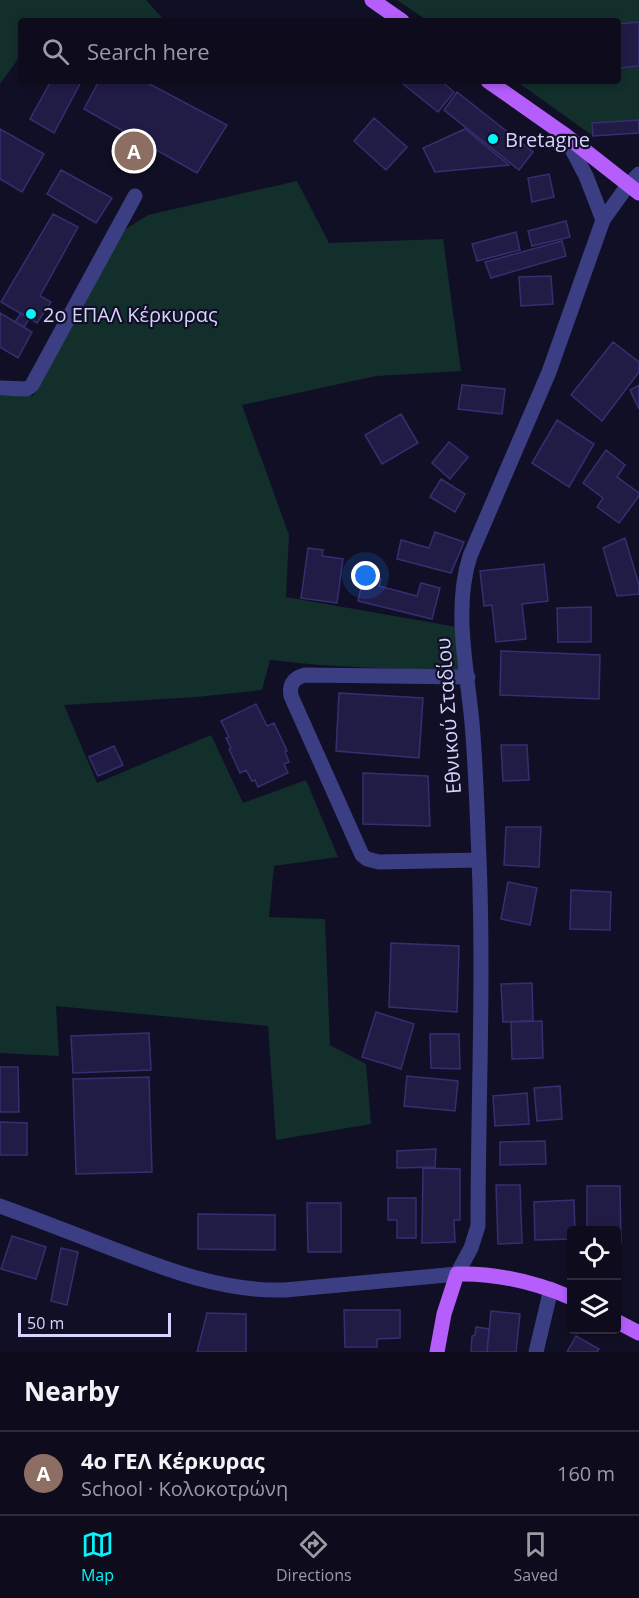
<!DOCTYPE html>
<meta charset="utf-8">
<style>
:root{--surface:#0d0b1c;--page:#1b1929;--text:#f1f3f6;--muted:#9a9ba3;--line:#2d2b3b;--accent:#05f4fa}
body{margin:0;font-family:"Open Sans",sans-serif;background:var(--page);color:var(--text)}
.controls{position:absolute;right:18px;bottom:18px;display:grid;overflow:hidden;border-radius:6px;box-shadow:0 3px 9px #0003}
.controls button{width:54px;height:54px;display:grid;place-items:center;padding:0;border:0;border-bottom:2px solid var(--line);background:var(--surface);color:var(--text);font:30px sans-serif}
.scale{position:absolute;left:18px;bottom:15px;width:153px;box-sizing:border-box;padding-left:6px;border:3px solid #d6d4fe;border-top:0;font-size:16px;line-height:21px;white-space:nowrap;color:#d6d4fe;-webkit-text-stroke:4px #110f25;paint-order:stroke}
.you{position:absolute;left:366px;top:576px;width:21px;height:21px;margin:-15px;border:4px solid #fff;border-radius:50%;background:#1a73e8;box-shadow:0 0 0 9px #1a73e833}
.badge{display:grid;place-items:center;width:39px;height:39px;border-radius:50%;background:var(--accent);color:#fff;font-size:20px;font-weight:700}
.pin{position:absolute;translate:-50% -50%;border:3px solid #fff;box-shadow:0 2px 6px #0006}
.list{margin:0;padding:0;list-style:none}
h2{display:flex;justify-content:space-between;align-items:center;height:78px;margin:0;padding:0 24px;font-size:26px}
h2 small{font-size:20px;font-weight:400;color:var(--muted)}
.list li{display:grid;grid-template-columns:39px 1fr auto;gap:18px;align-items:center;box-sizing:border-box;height:84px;padding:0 24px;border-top:2px solid var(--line)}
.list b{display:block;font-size:22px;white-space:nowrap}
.list p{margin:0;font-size:20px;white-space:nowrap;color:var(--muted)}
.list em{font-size:20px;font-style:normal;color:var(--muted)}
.icon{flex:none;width:33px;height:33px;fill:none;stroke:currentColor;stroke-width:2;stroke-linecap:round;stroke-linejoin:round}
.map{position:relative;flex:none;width:639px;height:1352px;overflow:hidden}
.search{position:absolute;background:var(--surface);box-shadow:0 3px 9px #0003;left:18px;right:18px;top:18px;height:66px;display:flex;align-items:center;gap:15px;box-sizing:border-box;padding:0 21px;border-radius:6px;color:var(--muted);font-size:22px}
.sheet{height:162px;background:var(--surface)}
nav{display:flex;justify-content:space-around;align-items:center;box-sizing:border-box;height:84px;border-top:2px solid var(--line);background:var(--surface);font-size:16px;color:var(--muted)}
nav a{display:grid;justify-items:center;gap:3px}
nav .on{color:var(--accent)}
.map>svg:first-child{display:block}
.green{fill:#122f2c}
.building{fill:#211c46;stroke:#372e71;stroke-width:1.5}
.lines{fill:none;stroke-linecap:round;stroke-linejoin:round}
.minor{stroke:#3b3e83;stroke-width:15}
.major{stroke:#b55efc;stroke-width:15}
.poi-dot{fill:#05f4fa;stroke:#110f25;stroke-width:2}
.labels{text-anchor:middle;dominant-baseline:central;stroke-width:4.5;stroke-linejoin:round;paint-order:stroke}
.poi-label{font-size:20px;fill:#d6d4fe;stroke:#110f25;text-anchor:start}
.street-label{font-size:20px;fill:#d6d4fe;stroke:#110f25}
</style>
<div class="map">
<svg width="639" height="1352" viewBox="0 0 639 1352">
<rect width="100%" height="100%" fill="#110f25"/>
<!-- green -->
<path class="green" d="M0 0H146L165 21H112L108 19 105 21H21V55L0 84Z
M397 0H639V133L593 136 516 81H618V21H428Z
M297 181 329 243 443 239 461 371 376 376 242 405 289 535 286 597 457 627 462 673 319 665 270 660 262 690 197 697 64 705 97 783 211 735 243 803 306 780 338 857 274 866 269 917 325 919 330 1045 366 1064 371 1124 276 1140 268 1026 56 1006 59 1056 0 1053V396H33L118 234 148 215Z"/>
<!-- building -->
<path class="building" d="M639 22V66L618 68V24Z
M51 81 81 82 54 133 30 119Z
M99 81H144L227 125 197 173 84 109Z
M406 81H441L454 92 438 112 403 84Z
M457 92 533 152 519 170 444 110Z
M374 118 407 147 386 170 354 141Z
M639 120V133L593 136 592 123Z
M0 129 44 154 22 192 0 179Z
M465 129 509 165 435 172 423 148Z
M61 170 112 198 96 223 47 194Z
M549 174 554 197 532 202 528 178Z
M53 214 78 227 40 296 51 302 37 323 1 302Z
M566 221 570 237 532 246 528 231Z
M516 232 520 250 477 261 472 244Z
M562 241 566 256 491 278 485 262Z
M551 276 553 304 521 306 519 277Z
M0 313 32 332 18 358 0 347Z
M21 313 29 319 24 327 15 322Z
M613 342 639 362V372L602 421 571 395Z
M462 385 505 389 502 414 458 409Z
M639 385V409L630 390Z
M401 414 418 443 382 464 365 435Z
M557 420 594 444 569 487 532 463Z
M449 442 468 457 450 479 432 463Z
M606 450 625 465 617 477 639 493V496L619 523 597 507 603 498 583 483Z
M441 479 465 494 455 512 430 497Z
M435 532 464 542 451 573 397 559 401 540 429 548Z
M625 538 639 585V594L617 596 603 548Z
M308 548 323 550 322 556 343 559 337 603 301 598Z
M544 564 548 601 522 604 526 639 496 642 492 605 484 606 480 571Z
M364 575 381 579 379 586 417 596 421 583 440 588 432 619 358 601Z
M591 607V642H558L557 608Z
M501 651 600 655 599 699 500 695Z
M339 693 423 698 419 758 336 751Z
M256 704 267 726 274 723 287 751 285 752 289 762 284 764 288 773 258 787 255 780 252 781 246 770 240 773 229 749 231 748 226 738 229 737 221 721Z
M501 745H527L529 780 503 781Z
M114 746 123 765 98 776 89 757Z
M363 773 428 776 430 826 363 824Z
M506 827H541L539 867 504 865Z
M508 882 537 888 530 925 501 919Z
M571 890 611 892 610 930 570 929Z
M391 943 459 946 457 1012 389 1007Z
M532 983 533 1021 503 1022 501 984Z
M376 1012 414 1024 401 1069 362 1057Z
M542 1021 543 1058 512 1059 511 1022Z
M149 1033 151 1070 73 1073 71 1036Z
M430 1034H459L460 1069 431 1068Z
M0 1067H18L19 1112H0Z
M407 1076 458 1081 455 1111 404 1106Z
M149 1077 152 1172 76 1174 73 1079Z
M560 1086 562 1119 537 1121 534 1088Z
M527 1093 529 1124 495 1126 493 1096Z
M0 1122 27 1123V1155H0Z
M545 1141 546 1164 500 1165V1142Z
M436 1149 435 1167 397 1168V1151Z
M423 1168 460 1169V1220H454L455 1242 422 1243Z
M496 1185H520L522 1243 498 1244Z
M587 1186H620L621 1242H616V1230H587Z
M388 1198H416V1238H397V1220H388Z
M574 1200 575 1230H572V1239L535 1240 534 1202Z
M307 1203H341V1252H308Z
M198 1214 275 1215V1250L198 1249Z
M12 1236 46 1247 36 1279 1 1269Z
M61 1248 78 1252 67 1305 51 1301Z
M344 1310H400V1338L377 1339V1347H345Z
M491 1311 520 1314 516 1352H487Z
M207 1313 246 1314V1352H197Z
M476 1327 489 1329 487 1352H471L472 1336 475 1335Z
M576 1336 599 1349 597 1352H567Z"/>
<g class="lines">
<!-- minor -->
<path class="minor" d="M565 136 586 176 603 220
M0 388 27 389 32 385 135 196
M468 677 305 675C293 678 289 685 291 696L362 855 367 859 379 862 479 860
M0 1206C36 1219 72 1233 108 1247 165 1269 223 1292 285 1290L457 1274 471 1248 478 1226C478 1104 484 981 479 858 477 813 476 768 472 723 467 668 453 609 470 556L549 372 603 220 628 185 639 174
M536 1352 551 1289"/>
<!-- major -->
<path class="major" d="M372 0 402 21
M488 81 565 135 639 193
M616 1321 639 1333
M437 1352 444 1314 457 1274C497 1273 535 1282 572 1298"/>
</g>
<!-- markers -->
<g class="poi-dot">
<circle cx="493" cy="139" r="6"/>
<circle cx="31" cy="314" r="6"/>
</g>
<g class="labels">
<!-- poi labels -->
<g class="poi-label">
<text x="505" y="139">Bretagne</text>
<text x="43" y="314">2ο ΕΠΑΛ Κέρκυρας</text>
</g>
<!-- street labels -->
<g class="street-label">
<text transform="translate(448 716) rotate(-94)">Εθνικού Σταδίου</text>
</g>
</g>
</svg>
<div class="controls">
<button><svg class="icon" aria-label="locate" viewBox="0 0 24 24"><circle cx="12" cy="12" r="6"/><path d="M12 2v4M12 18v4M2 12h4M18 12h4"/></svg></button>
<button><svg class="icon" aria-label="layers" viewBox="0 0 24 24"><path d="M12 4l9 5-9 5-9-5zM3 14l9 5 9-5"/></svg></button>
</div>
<div class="scale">50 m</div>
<div class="you"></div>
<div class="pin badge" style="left:134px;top:151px;background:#8d6e63">A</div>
<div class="search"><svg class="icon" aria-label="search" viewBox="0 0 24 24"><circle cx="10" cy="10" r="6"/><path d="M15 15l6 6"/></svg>Search here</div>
</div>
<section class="sheet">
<h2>Nearby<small></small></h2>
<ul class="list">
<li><span class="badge" style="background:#8d6e63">A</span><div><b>4ο ΓΕΛ Κέρκυρας</b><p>School · Κολοκοτρώνη</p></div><em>160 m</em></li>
</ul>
</section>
<nav>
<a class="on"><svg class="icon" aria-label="map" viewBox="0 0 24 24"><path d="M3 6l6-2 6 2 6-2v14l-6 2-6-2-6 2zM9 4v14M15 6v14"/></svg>Map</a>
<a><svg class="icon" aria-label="directions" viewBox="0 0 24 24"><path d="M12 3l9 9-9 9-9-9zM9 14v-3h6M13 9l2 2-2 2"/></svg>Directions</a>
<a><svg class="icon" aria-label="saved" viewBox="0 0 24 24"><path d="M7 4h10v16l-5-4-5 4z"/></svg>Saved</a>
</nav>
